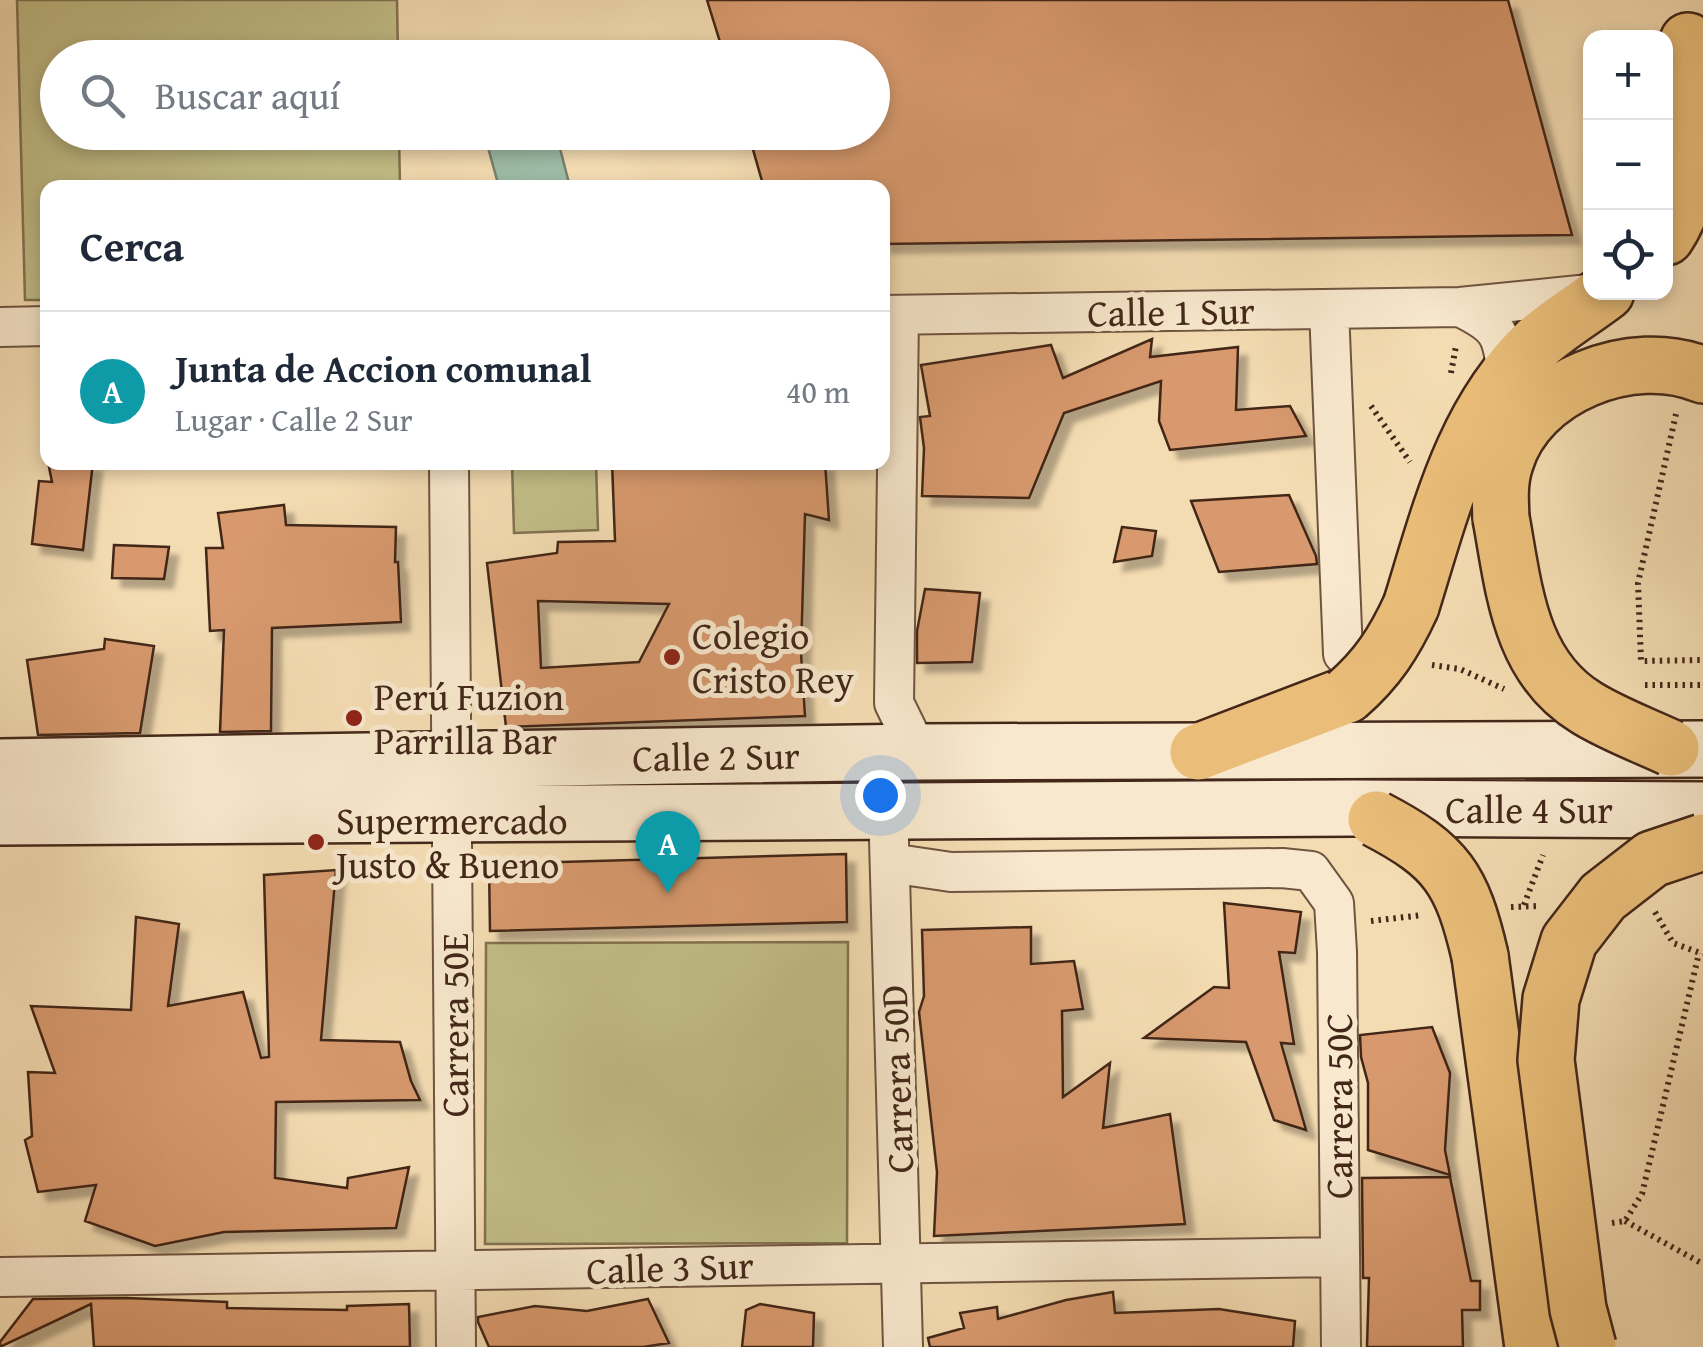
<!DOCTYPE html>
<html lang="es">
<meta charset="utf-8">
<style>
:root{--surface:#fff;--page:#f2f2f3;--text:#1f2937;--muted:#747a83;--line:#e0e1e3;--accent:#2563eb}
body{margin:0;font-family:"Gentium Book Plus",serif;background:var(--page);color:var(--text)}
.controls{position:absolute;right:30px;top:30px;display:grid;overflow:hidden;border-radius:20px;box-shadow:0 5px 15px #0003}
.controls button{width:90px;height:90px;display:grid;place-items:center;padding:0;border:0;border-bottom:2px solid var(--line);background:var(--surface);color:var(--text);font:50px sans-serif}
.you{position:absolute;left:880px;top:795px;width:35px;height:35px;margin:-25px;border:8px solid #fff;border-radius:50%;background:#1a73e8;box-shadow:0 0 0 15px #1a73e833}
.badge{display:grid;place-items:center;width:65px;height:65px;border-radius:50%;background:var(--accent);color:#fff;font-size:32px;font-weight:700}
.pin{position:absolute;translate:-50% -82px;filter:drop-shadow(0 2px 5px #0008)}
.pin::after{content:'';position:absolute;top:52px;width:35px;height:30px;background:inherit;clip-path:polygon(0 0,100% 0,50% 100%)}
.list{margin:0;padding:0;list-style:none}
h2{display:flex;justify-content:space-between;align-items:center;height:130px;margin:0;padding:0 40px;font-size:42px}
h2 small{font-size:32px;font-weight:400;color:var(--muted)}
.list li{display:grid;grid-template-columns:65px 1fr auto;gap:30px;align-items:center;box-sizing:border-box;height:160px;padding:0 40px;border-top:2px solid var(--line)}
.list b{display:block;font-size:38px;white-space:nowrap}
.list p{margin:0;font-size:32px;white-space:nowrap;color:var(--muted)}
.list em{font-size:32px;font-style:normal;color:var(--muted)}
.icon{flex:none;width:55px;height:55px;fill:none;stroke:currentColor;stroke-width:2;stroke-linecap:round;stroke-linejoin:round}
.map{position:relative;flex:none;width:1703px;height:1347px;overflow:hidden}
.search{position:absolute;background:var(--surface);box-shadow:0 5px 15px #0003;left:40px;top:40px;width:850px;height:110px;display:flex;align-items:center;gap:25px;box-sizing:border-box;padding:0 35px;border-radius:55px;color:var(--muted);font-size:38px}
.panel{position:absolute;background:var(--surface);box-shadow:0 5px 15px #0003;left:40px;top:180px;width:850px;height:290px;border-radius:20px}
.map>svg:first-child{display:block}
.green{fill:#c2be88;stroke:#827250;stroke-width:2.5}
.water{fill:#9dbca7;stroke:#79806e;stroke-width:2.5}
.building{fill:#d7996d;stroke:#432719;stroke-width:2.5;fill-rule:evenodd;filter:url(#shadow)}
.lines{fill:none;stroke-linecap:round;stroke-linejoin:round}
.street-casing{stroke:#6f543f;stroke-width:42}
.secondary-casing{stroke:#432719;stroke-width:60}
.highway-casing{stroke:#432719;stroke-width:60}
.path{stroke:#432719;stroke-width:6;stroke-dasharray:2.5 5;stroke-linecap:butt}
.street{stroke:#f8e8cd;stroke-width:38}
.secondary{stroke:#f8e8cd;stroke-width:55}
.highway{stroke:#eabe79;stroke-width:55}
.highway-bridge-casing{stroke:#432719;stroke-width:60;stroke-linecap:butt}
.highway-bridge{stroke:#eabe79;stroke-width:55}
.poi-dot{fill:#8f2418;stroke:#f8e8cd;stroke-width:4}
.labels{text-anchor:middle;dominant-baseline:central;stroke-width:10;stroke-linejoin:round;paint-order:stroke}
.street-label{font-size:38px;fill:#432719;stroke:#f8e8cd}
.poi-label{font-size:38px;fill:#432719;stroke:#f8e8cd;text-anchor:start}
</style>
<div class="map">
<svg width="1703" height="1347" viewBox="0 0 1703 1347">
<defs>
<filter id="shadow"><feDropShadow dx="9" dy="9" stdDeviation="2.5" flood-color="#0004"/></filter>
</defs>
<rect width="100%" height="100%" fill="#f4dcb2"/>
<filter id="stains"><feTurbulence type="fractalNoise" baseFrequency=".002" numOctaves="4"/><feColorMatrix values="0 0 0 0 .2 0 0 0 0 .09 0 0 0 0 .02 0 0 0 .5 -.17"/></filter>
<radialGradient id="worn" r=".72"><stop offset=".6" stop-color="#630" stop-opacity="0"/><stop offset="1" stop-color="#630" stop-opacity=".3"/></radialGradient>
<!-- green -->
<path class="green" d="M17 0H397L398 57 58 58V132L399 133 400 187 48 188 47 300H25Z
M512 463H596L598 530 514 533Z
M848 942 847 1243 485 1244 486 943Z"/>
<!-- water -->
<path class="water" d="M484 133H556L570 187H499Z"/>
<!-- building -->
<path class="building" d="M707 0H1508L1572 235 882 244V188H764L748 132H872V58H725Z
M1152 339 1150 357 1238 347 1236 410 1290 406 1306 436 1170 450 1159 421 1161 381 1064 413 1029 498 922 496 924 448 920 417 930 416 921 365 1051 345 1063 378Z
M48 462H93L83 550 32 544 39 481 52 482Z
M612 462H825L829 520 805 514 801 653 805 716 506 727 487 563 557 553 558 542 615 541ZM538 601 669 604 639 662 541 668Z
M1289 495 1316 556 1317 564 1219 572 1191 501Z
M284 505 286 525 396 527 395 562H398L401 622 272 628 271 731 220 732 224 630 210 631 206 548H223L218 513Z
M1122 527 1156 531 1152 556 1114 562Z
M114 545 169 547 164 579 112 578Z
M925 589 980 593 972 662 917 663V631Z
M105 639 154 646 140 733 38 735 27 660 104 649Z
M846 854 847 922 490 931 489 864Z
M336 870 321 1040 400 1042 411 1081 420 1100 276 1102 275 1178 347 1188 348 1178 409 1167 396 1228 224 1232 155 1246 85 1221 96 1185 38 1192 25 1140 32 1136 28 1072 55 1073 31 1006 131 1010 136 917 179 924 168 1006 243 992 261 1058 269 1057 264 875Z
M1224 903 1301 912 1295 953 1279 952 1294 1044 1281 1043 1306 1130 1274 1120 1246 1042 1144 1038 1214 987 1229 988Z
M1031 927V964L1074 961 1083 1009 1062 1011 1063 1097 1110 1063 1103 1128 1170 1114 1185 1224 934 1236 937 1172 919 1012 924 996 922 930Z
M1432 1027 1450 1073 1445 1150 1450 1175 1368 1150V1083L1361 1057 1360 1035Z
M1450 1177 1471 1281H1480V1310H1462L1463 1347H1367L1369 1278H1363L1362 1178Z
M1113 1292 1115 1313 1219 1309 1295 1321 1293 1347H930L928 1338 964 1328 960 1313 997 1307 998 1319 1066 1300Z
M126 1298 227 1302V1308L347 1310V1306L409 1304 410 1347H94L91 1304 0 1347V1342L33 1299Z
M648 1299 669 1343 643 1347H489L478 1322V1317L535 1306 587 1311Z
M760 1304 814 1313 813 1347H742L746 1310Z"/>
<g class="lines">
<!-- street casing -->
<g class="street-casing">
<path id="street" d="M1460 307C1501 327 1502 334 1507 378
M1329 309 1343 654
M882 315 1460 307 1599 293
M899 315 894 703 918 752
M0 327 48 326
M449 462 456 1347
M889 840 903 1347
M890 863 951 872 1282 868 1311 871 1334 903 1337 952 1341 1347
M0 1277C447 1273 893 1261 1339 1257"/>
</g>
<!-- secondary casing -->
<g class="secondary-casing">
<path id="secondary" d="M0 767 918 752 1703 749
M0 817 1354 808 1703 810"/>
</g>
<!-- highway casing -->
<g class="highway-casing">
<path id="highway" d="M1666 237C1703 183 1691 105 1688 41
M1501 518C1500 499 1499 481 1505 463 1527 386 1633 345 1703 375
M1411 606C1440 513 1463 413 1537 343 1558 324 1584 309 1606 292
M1198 752 1347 695
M1480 956 1533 1347"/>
</g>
<!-- path -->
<path class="path" d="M1451 373 1456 346
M1371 406 1410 462
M1676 414 1638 583 1641 661 1703 660
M1432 665 1460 669 1504 689
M1645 685H1703
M1524 905 1543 855
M1511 907 1538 906
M1655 912 1673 943 1703 954
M1371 921 1423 915
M1625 1221 1703 1264
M1612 1223 1625 1221 1642 1194 1699 953"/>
<!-- street -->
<use href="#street" class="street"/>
<!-- secondary -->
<use href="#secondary" class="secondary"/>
<!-- highway -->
<use href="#highway" class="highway"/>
<!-- highway-bridge casing -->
<g class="highway-bridge-casing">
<path id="highway-bridge" d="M1501 518C1514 588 1519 667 1587 708 1613 724 1643 735 1671 748
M1347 695C1377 669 1394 643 1411 606
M1376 819C1447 856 1462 879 1480 956
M1588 1347 1578 1309 1546 1060 1551 999 1569 941 1603 897 1652 859 1703 842"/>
</g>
<!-- highway-bridge -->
<use href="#highway-bridge" class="highway-bridge"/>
</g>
<!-- markers -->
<g class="poi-dot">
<circle cx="672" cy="657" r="10"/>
<circle cx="354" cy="718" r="10"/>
<circle cx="316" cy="842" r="10"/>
</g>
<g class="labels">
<!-- street labels -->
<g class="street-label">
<text transform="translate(1171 311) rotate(-1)">Calle 1 Sur</text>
<text transform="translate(716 756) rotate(-1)">Calle 2 Sur</text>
<text x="1529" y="809">Calle 4 Sur</text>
<text transform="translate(454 1025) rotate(-90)">Carrera 50E</text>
<text transform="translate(896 1079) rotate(-92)">Carrera 50D</text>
<text transform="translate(1338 1106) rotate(-90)">Carrera 50C</text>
<text transform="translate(670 1267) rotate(-2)">Calle 3 Sur</text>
</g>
<!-- poi labels -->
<g class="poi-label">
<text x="692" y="635">Colegio<tspan x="692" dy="44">Cristo Rey</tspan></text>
<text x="374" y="696">Perú Fuzion<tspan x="374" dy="44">Parrilla Bar</tspan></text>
<text x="336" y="820">Supermercado<tspan x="336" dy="44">Justo &amp; Bueno</tspan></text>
</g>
</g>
<rect width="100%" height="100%" filter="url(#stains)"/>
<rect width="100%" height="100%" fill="url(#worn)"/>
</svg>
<div class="controls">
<button>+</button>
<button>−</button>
<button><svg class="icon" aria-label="locate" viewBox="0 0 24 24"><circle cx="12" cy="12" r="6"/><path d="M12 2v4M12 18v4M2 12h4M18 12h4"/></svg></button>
</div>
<div class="you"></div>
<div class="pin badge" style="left:668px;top:893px;background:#0f9aa8">A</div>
<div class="search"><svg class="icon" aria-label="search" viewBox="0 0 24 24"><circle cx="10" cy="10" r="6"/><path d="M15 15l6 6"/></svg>Buscar aquí</div>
<section class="panel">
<h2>Cerca<small></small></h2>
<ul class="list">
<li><span class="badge" style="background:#0f9aa8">A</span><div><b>Junta de Accion comunal</b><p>Lugar · Calle 2 Sur</p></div><em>40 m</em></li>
</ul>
</section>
</div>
